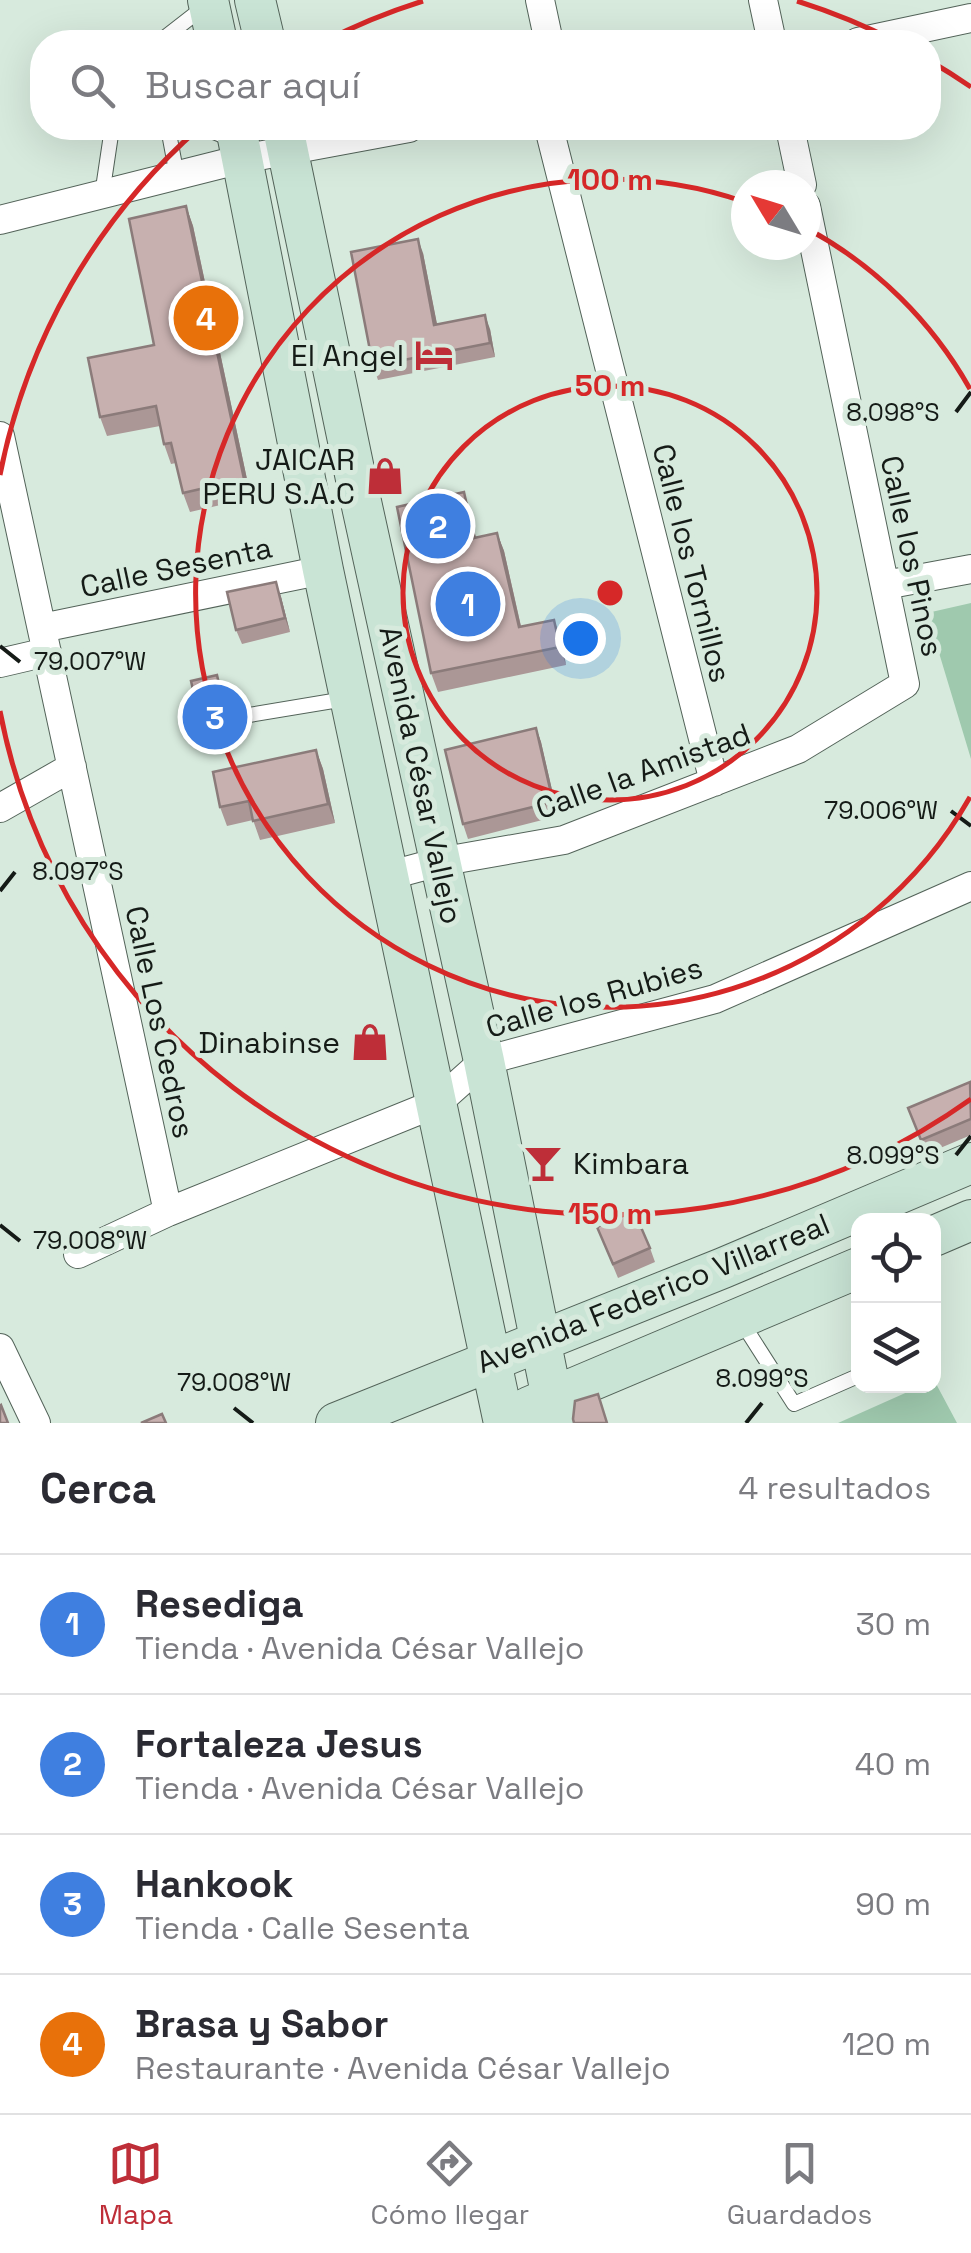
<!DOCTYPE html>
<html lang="es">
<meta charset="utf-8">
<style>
:root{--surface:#fff;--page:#f7f7f7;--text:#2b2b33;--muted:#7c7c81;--line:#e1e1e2;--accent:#be2e38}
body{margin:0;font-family:"Space Grotesk",sans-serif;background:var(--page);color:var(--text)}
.controls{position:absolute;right:30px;bottom:30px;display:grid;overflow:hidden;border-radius:20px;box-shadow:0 10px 40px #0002}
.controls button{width:90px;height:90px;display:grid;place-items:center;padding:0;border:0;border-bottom:2px solid var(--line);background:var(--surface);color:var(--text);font:50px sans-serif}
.compass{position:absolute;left:731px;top:170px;width:90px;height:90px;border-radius:50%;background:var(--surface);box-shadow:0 10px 40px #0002;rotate:308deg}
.you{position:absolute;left:580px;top:638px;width:35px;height:35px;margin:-25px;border:8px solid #fff;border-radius:50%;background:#1a73e8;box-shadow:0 0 0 15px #1a73e833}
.badge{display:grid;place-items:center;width:65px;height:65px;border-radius:50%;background:var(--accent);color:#fff;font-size:32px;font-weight:700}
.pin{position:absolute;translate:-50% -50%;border:5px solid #fff;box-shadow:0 2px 10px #0006}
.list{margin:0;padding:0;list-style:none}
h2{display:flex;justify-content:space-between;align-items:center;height:130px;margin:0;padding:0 40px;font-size:42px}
h2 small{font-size:32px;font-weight:400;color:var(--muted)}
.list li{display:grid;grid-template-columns:65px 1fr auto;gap:30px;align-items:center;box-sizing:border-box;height:140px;padding:0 40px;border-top:2px solid var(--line)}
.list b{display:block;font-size:38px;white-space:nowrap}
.list p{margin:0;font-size:32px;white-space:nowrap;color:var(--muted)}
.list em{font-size:32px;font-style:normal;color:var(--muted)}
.icon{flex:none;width:55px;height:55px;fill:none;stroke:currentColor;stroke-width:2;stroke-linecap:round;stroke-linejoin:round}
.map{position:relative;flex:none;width:971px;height:1423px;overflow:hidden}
.search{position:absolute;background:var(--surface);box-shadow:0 10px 40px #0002;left:30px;right:30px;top:30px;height:110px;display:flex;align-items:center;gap:25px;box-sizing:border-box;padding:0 35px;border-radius:40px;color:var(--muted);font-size:38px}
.sheet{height:690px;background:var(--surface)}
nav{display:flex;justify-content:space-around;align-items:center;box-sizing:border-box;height:140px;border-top:2px solid var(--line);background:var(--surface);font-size:28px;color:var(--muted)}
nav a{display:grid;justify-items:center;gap:5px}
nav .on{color:var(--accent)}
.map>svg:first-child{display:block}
.green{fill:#9fc9ae}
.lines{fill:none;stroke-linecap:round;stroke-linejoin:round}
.service-casing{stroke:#536359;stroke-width:16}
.minor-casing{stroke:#536359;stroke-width:30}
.secondary-casing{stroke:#536359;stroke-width:42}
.service{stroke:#fff;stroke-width:14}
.minor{stroke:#fff;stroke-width:28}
.secondary{stroke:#c9e4d5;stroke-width:40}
.wall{fill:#ab9796}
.shaded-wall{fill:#8b7b7a}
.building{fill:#c7b0af;stroke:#8b7b7a;stroke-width:2.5}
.ticks{fill:none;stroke:#151b17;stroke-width:4}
.ring{fill:none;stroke:#d62828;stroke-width:5}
.labels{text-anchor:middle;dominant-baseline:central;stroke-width:10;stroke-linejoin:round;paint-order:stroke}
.poi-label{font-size:30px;fill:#151b17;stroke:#d7eadd;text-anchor:end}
.street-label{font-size:30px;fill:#151b17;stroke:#d7eadd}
.ticks-label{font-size:25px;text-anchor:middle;fill:#151b17;stroke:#d7eadd;stroke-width:10;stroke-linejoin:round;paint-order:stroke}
.centre{fill:#d62828;stroke:#d7eadd;stroke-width:5}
.ring-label{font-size:30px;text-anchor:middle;font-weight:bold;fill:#d62828;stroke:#d7eadd;stroke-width:10;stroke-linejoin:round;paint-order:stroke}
</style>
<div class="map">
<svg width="971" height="1423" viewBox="0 0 971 1423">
<rect width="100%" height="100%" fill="#d7eadd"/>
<!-- green -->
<path class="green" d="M971 603V759L927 613Z
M934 1380 957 1423H838L921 1386H934Z"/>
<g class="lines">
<!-- service casing -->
<g class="service-casing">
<path id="service" d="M159 42 204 7
M168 128 177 176
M204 128 231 139
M102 195 112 128
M237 717 345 699
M741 1321 794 1404 858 1376"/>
</g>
<!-- minor casing -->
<g class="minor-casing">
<path id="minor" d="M540 0 549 42
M763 0 772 42
M858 42 971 18
M549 128 714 782
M790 128 802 185
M0 220 242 159 409 128
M0 436 168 1212
M885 585 971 569
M42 628 323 570
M0 663 47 652
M0 808 72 767
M387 876 439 862 564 840 798 749 905 684 806 206
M78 1254 168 1212 437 1103 484 1061 715 999 971 886
M0 1348 36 1423"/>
</g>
<!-- secondary casing -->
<g class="secondary-casing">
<path id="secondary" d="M208 0 217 42
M255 0 265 42
M236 128 323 570 504 1423
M283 128 356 479 484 1061 557 1423
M934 1236 971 1220
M529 1407 858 1268
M336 1423 723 1268 971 1163"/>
</g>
<!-- service -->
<use href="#service" class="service"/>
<!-- minor -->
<use href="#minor" class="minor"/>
<!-- secondary -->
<use href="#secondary" class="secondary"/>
</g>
<!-- wall -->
<path class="wall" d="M186 206 193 226 251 498 190 512 183 493 176 463 171 464 164 444 160 426 107 436 100 417 154 345Z
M423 253 437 325 490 329 495 357 378 380 373 366Z
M464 492 470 511 476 538 497 533 504 551 521 626 561 638 566 665 438 692 431 673Z
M281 597 290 632 242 644 236 630Z
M222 689 233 738 207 744 202 730Z
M536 728 541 742 558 816 468 839 463 824Z
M316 750 323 769 335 823 260 840 253 820 227 826 220 807Z
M971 1084V1135L926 1154 908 1108Z
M597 1227 650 1248 655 1262 618 1278Z"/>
<!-- shaded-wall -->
<path class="shaded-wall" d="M186 206 193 226 251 498 244 479Z
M418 239 423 253 440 339 434 325Z
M485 315 490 329 495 357 490 343Z
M464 492 470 511 480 557 474 538Z
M497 533 504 551 525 645 519 627Z
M276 582 281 597 290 632 285 618Z
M554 620 561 638 566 665 560 647Z
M217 675 222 689 233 738 228 724Z
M536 728 541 742 558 816 553 802Z
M316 750 323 769 335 823 328 804Z"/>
<!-- building -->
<path class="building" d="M186 206 244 479 183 493 171 443 164 444 156 406 100 417 88 358 154 345 129 219Z
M418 239 434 325 485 315 490 343 373 366 351 252Z
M464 492 474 538 497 533 519 627 554 620 560 647 431 673 397 507Z
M276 582 285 618 236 630 227 592Z
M217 675 228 724 202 730 191 681Z
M536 728 553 802 463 824 445 750Z
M316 750 328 804 253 821 249 801 220 807 213 772Z
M970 1082 971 1119 921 1140 908 1108Z
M634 1211 650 1248 613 1264 597 1227Z
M598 1394 607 1423H574L573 1419 575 1401Z
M1 1405 8 1423H0V1406Z
M162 1414 166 1423H141Z"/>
<!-- ticks -->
<path class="ticks" d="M956 412 971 392M0 646 20 662M951 811 971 826M0 891 15 872M956 1155 971 1136M0 1225 20 1241M234 1408 253 1423M746 1423 762 1403"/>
<!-- distance rings -->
<g class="ring">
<circle cx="610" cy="593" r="207"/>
<path d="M970 797A414 414 0 1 1 745 202M808 229A414 414 0 0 1 970 389"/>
<path d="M971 1099A621 621 0 0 1 0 711M0 475A621 621 0 0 1 199 128M323 42A621 621 0 0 1 423 1M797 1A621 621 0 0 1 897 42M930 61A621 621 0 0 1 971 87"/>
</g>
<!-- icons -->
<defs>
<g id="hotel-bare" transform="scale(3)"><path d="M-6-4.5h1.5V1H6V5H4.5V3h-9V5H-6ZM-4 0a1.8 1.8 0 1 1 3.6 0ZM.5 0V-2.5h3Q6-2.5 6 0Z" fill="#be2e38" stroke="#d7eadd" stroke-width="2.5" paint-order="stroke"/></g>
<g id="shop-bare" transform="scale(3)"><path d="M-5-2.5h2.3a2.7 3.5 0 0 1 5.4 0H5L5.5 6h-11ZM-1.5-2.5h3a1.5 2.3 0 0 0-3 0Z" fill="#be2e38" stroke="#d7eadd" stroke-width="2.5" paint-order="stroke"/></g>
<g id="bar-bare" transform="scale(3)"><path d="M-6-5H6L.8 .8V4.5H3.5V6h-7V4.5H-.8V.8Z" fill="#be2e38" stroke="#d7eadd" stroke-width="2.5" paint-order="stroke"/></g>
</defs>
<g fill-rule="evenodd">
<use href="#hotel-bare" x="434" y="355"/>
<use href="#shop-bare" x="385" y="476"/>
<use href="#shop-bare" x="370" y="1042"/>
<use href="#bar-bare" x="543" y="1163"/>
</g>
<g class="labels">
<!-- poi labels -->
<g class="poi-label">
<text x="404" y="355">El Angel</text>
<text x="355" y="459">JAICAR<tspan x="355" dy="34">PERU S.A.C</tspan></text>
<text x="340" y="1042">Dinabinse</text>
<text x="573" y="1163" text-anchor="start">Kimbara</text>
</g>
<!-- street labels -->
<g class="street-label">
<text transform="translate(912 556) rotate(78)">Calle los Pinos</text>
<text transform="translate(692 563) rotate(76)">Calle los Tornillos</text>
<text transform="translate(176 567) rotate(-12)">Calle Sesenta</text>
<text transform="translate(643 771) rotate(-20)">Calle la Amistad</text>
<text transform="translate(421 775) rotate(78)">Avenida César Vallejo</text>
<text transform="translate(594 997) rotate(-16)">Calle los Rubies</text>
<text transform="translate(160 1022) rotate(78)">Calle Los Cedros</text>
<text transform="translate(653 1293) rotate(-22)">Avenida Federico Villarreal</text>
</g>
</g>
<g class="ticks-label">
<text x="893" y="421">8.098°S</text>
<text x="90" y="670">79.007°W</text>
<text x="881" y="819">79.006°W</text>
<text x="78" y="880">8.097°S</text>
<text x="893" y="1164">8.099°S</text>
<text x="90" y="1249">79.008°W</text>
<text x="762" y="1387">8.099°S</text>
<text x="234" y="1391">79.008°W</text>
</g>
<circle cx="610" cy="593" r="15" class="centre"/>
<g class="ring-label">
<text x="610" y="190">100 m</text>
<text x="610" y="396">50 m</text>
<text x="610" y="1224">150 m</text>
</g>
</svg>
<div class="controls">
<button><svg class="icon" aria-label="locate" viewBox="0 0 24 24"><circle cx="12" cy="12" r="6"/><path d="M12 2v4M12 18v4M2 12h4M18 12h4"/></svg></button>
<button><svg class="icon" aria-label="layers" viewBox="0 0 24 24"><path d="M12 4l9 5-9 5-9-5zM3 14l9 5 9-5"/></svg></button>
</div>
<svg class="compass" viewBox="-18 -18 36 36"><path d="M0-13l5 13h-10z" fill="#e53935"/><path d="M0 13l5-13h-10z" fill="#7c7c81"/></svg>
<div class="you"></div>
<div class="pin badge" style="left:468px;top:604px;background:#3f7fe0">1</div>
<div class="pin badge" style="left:438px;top:526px;background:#3f7fe0">2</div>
<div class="pin badge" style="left:215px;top:717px;background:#3f7fe0">3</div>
<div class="pin badge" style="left:206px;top:318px;background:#e8710a">4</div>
<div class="search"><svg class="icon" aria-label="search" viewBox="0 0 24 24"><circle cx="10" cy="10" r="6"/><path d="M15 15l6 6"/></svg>Buscar aquí</div>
</div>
<section class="sheet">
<h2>Cerca<small>4 resultados</small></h2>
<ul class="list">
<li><span class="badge" style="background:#3f7fe0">1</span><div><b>Resediga</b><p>Tienda · Avenida César Vallejo</p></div><em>30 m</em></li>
<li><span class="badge" style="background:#3f7fe0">2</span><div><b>Fortaleza Jesus</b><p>Tienda · Avenida César Vallejo</p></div><em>40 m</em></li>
<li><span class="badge" style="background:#3f7fe0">3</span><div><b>Hankook</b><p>Tienda · Calle Sesenta</p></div><em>90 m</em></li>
<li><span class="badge" style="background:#e8710a">4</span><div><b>Brasa y Sabor</b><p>Restaurante · Avenida César Vallejo</p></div><em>120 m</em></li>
</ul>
</section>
<nav>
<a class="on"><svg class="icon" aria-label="map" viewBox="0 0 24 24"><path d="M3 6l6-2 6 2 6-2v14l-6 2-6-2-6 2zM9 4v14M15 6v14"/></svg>Mapa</a>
<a><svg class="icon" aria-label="directions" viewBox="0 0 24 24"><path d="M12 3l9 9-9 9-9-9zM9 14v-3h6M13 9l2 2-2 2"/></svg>Cómo llegar</a>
<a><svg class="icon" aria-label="saved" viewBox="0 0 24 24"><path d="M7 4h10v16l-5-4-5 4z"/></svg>Guardados</a>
</nav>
